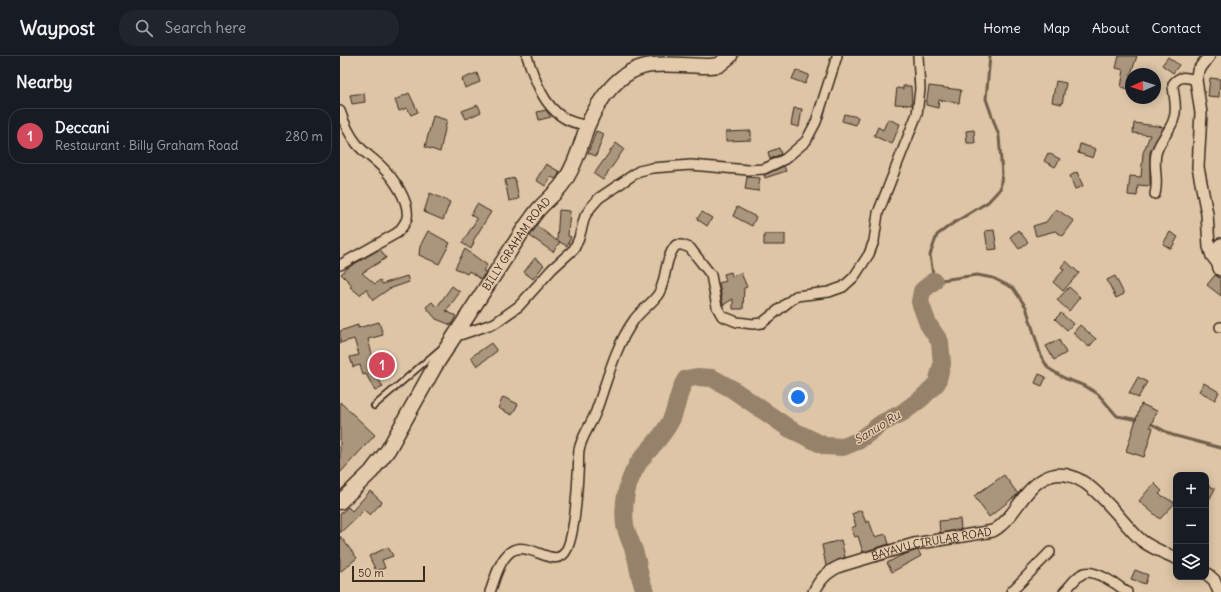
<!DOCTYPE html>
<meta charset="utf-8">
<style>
:root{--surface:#171b24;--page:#20242c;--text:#f1f3f6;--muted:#9ea1a6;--line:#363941;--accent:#d1495b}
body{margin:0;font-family:Delius,sans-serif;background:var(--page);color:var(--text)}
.controls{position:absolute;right:12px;bottom:12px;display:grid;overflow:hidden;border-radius:8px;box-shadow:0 2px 10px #0003}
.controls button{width:36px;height:36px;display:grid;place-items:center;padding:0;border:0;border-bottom:1px solid var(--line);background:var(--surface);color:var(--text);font:20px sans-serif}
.compass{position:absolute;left:785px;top:12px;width:36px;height:36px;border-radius:50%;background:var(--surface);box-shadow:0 2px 10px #0003;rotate:267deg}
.scale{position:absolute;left:12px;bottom:10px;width:73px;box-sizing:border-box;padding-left:4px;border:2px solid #3b2a1e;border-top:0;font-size:11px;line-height:14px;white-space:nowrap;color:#3b2a1e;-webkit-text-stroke:3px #e4cbac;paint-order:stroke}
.you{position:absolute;left:458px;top:341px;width:14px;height:14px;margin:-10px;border:3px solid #fff;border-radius:50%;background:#1a73e8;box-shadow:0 0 0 6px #1a73e833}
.badge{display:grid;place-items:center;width:26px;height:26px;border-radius:50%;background:var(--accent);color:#fff;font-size:13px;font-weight:700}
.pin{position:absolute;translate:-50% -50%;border:2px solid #fff;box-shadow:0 1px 4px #0006}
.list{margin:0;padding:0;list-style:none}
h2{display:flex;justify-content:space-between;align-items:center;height:52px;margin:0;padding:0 16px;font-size:17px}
h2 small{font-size:13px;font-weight:400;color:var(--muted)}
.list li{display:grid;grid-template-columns:26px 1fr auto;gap:12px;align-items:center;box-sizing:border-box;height:56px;margin:0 8px 8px;padding:0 8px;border:1px solid var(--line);border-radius:16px}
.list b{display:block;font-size:15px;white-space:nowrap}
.list p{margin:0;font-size:13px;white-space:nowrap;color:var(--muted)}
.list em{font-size:13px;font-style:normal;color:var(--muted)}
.icon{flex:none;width:22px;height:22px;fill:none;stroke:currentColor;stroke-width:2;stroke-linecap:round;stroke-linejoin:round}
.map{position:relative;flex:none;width:881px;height:536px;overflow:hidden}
header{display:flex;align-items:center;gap:24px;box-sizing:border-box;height:56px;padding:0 20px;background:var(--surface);border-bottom:1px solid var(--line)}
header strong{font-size:19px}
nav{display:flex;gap:22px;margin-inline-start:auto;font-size:14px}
.search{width:280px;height:36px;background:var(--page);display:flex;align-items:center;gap:10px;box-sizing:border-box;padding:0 14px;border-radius:16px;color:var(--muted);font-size:15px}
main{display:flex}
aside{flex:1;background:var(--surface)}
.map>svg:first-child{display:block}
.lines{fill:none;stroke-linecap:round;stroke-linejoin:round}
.stream{stroke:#725e4c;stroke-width:3}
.river{stroke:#96816a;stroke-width:18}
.building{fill:#aa957d;stroke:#3b2a1e}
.service-casing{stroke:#3b2a1e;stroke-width:8}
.minor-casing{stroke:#3b2a1e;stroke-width:12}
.tertiary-casing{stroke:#3b2a1e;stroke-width:14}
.primary-casing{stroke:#3b2a1e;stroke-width:17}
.trunk-casing{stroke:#3b2a1e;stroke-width:18}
.service{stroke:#e4cbac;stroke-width:4.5}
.minor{stroke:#e4cbac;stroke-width:9}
.tertiary{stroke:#e4cbac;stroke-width:11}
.primary{stroke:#e4cbac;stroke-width:14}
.trunk{stroke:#e4cbac;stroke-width:15}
.labels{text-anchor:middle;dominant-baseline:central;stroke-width:3;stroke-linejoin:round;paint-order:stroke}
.street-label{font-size:11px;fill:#3b2a1e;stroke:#e4cbac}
.water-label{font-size:12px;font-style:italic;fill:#4d3b2d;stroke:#e4cbac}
</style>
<header>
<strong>Waypost</strong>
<div class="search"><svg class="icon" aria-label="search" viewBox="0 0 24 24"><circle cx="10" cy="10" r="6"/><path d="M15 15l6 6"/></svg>Search here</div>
<nav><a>Home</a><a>Map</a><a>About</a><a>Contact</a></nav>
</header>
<main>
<aside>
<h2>Nearby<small></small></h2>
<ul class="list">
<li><span class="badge">1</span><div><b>Deccani</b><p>Restaurant · Billy Graham Road</p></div><em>280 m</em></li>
</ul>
</aside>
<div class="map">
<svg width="881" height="536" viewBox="0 0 881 536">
<rect width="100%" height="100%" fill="#ddc5a6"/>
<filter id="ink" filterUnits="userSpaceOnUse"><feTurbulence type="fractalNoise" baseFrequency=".025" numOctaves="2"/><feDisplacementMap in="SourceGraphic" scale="8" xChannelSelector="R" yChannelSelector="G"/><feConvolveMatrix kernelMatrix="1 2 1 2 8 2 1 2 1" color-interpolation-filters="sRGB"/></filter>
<g filter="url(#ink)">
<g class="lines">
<!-- stream -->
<path class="stream" d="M650 0 646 43 659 80 662 118 660 133 648 146 612 168 597 179 590 199 594 225 637 219 653 222 673 232 686 251 701 300 708 312 724 322 745 330 758 338 777 360 799 364
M808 366 832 379 881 392"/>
<!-- river -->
<path class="river" d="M306 536C299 525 299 510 295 498 292 488 287 479 285 469 282 445 288 421 302 402 312 390 323 380 330 366 338 352 337 336 346 323L357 321 372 322 392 333 450 373 485 390 503 391 518 385 542 367 562 357 582 342 597 327 602 308 600 286 588 268 580 246 582 235 594 225"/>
</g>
<!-- building -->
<path class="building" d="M779 0H797L791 18 789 33 781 31 784 14 776 12Z
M828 1 839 9 833 17 822 9Z
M456 14 469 19 465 28 452 23Z
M137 17 140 26 125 32 122 23Z
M870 22 880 23 879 41 868 40Z
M716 25 726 27 722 48 712 46Z
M563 30H571L572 49 555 48 557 32 563 33Z
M589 30 621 34 619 47 599 44 598 52 586 49Z
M24 37 25 46 12 48 10 39Z
M69 37 78 56 71 59 67 52 59 55 55 44Z
M138 49 141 56 126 63 122 55Z
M454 52 462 53 459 71 451 69Z
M206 54 211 61 199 64 197 56Z
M504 58 518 61 516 69 502 65Z
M93 60 107 64 100 96 85 91Z
M548 63 560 68 552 88 534 80 538 71 543 74Z
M794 67 824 71 810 96V130L798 129 797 140 788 139 790 120 801 121 803 97 810 79 793 77Z
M634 74 635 87H627L626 75Z
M256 75 264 78 256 100 248 97Z
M411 75V84L386 85V76Z
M276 87 284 93 263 124 254 118Z
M740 88 756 93 753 102 738 97Z
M439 92 441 98 430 103 428 96Z
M708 97 720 103 715 111 704 105Z
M206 108 220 116 216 123 211 121 205 130 196 124Z
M444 110 446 115 425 122 424 119Z
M737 116 743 130 735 133 730 120Z
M407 121 420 122 418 135 405 133Z
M175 122 179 143 169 145 165 124Z
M90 137 110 146 103 164 84 156Z
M137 148 151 156 133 185 134 186 131 193 122 187 137 163 131 159Z
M397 151 416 161 412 170 393 160Z
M716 153 734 165 723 180 715 175 696 180 693 170 706 166Z
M219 154 230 155 228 180 231 181 227 190 218 185 220 186 213 196 190 180 197 170 217 185Z
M362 156 372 162 367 170 357 163Z
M654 174 657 193 648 194 645 175Z
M678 174 688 186 679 193 670 181Z
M88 175 110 187 99 208 79 199 80 190Z
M830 176 838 181 831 193 823 188Z
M424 178H445V189H424Z
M40 193 46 202 22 217 35 228 40 224 42 228 67 220 69 226 49 233 33 244 26 233 20 239 10 231 12 229 1 218 9 211Z
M125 193 147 209 143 215 146 216 141 223 129 215 127 218 115 212Z
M195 202 204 209 193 223 184 216Z
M726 205 739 217 723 235 713 226 724 214 721 211Z
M391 216 392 220 401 217 407 231 404 232 403 253H393V243L383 249 379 227 386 225 384 218Z
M875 219 881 223V240L867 229Z
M775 220 784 238 776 242 767 224Z
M112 230 120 236 106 255 116 260 111 269 96 263 86 251 92 246 97 251Z
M729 231 740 241 729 255 717 244Z
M721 257 733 268 727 274 715 263Z
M39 266 43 279 28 283 36 314 34 315 43 331 35 335 26 318 23 319 20 309 13 311 10 301 19 299 14 283 0 287V275L18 269V272Z
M740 269 756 283 749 291 733 277Z
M719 284 726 297 714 304 706 290Z
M151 287 157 295 137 310 131 301Z
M699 318 706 321 702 330 695 327Z
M798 321 807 326 798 342 789 337Z
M864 327 879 336 875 344 859 335Z
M163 341 178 348 172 359 158 352Z
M0 346 35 379 0 417Z
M801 348 817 355 810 371 813 372 804 401 786 395Z
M664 419 678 438 649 461 634 440Z
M814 427 822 435 819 438 835 447 820 463 799 445Z
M866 428 875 433 866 449Z
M30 435 42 446 30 459 24 454 0 477V458L8 451 12 455Z
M521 454 526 467 529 465 535 481 546 478 549 488 523 496 518 480 515 481 511 472 516 470 512 458Z
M620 463 621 473 600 477 599 465Z
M0 480 17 502 0 516Z
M501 484 505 501 486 510 482 489Z
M48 491 53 500 42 504 45 512 36 515 29 500Z
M578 494 581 500 552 516 547 507 560 500Z
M795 514 808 519 805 528 791 523Z"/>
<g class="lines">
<!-- service casing -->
<g class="service-casing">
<path id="service" d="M34 350 99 294"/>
</g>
<!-- minor casing -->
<g class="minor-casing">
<path id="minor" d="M187 0C197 32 210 67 248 69
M0 55C4 67 9 78 17 88 24 97 34 103 42 111 53 122 70 145 67 162 65 168 61 173 57 177L0 209
M815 138C819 123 813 112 816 98 819 84 831 75 834 62 838 51 833 39 833 28 840 19 846 21 856 24
M880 271H881
M114 281 155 267 179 250 212 213 234 193 239 182 245 160 251 151 259 142 299 115 312 112 351 109 408 114 424 113 445 103 466 85 476 66 497 0
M150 536C155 523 159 505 170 496 189 482 216 517 227 493 235 476 237 438 238 418 239 410 238 402 239 394 241 382 250 370 255 358 267 326 274 292 294 264 301 254 312 248 319 237 327 222 324 203 336 189H342L350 192 371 219 377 251 382 260 397 266 413 268 422 267 456 240 489 236 503 231 514 221 529 198 534 185 538 157 577 58 580 33 578 0
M671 536 710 496
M724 536C730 530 735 522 742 518 752 511 778 529 787 536"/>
</g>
<!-- tertiary casing -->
<g class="tertiary-casing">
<g id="tertiary">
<path d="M869 0 858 15 856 24 861 57 858 111 867 158 869 191 872 200 879 209"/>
<path d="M866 517 874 524 879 536"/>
<path id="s1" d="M474 536C480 523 487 516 500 510L574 488 653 475C674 463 682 435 703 423 742 401 776 462 801 484 811 492 824 497 836 502"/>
</g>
</g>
<!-- primary casing -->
<g class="primary-casing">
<g id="primary">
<path id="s2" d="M0 446 31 416 48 394 95 310 186 170C190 165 193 160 197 155 207 143 220 135 227 121 237 105 241 88 247 71 258 44 280 12 312 9 331 7 351 10 370 10L379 9 390 0"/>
</g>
</g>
<!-- trunk casing -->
<g class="trunk-casing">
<path id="trunk" d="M881 190 878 201 881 212"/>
</g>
<!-- service -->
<use href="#service" class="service"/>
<!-- minor -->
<use href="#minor" class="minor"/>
<!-- tertiary -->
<use href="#tertiary" class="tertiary"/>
<!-- primary -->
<use href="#primary" class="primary"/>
<!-- trunk -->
<use href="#trunk" class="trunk"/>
</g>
</g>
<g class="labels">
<!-- street labels -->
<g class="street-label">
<text stroke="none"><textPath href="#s2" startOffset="314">BILLY GRAHAM ROAD</textPath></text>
<text stroke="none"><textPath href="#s1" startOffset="132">BAYAVU CIRULAR ROAD</textPath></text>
</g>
<!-- water labels -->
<g class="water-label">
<text transform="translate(537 371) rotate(-32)">Sanuo Ru</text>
</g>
</g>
</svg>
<div class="controls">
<button>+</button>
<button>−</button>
<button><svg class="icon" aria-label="layers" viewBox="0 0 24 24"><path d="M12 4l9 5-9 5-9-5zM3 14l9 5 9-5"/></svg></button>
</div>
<svg class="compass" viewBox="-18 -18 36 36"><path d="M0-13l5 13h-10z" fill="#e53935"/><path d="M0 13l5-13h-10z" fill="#9ea1a6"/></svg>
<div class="scale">50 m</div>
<div class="you"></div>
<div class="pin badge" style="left:42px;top:309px">1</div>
</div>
</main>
